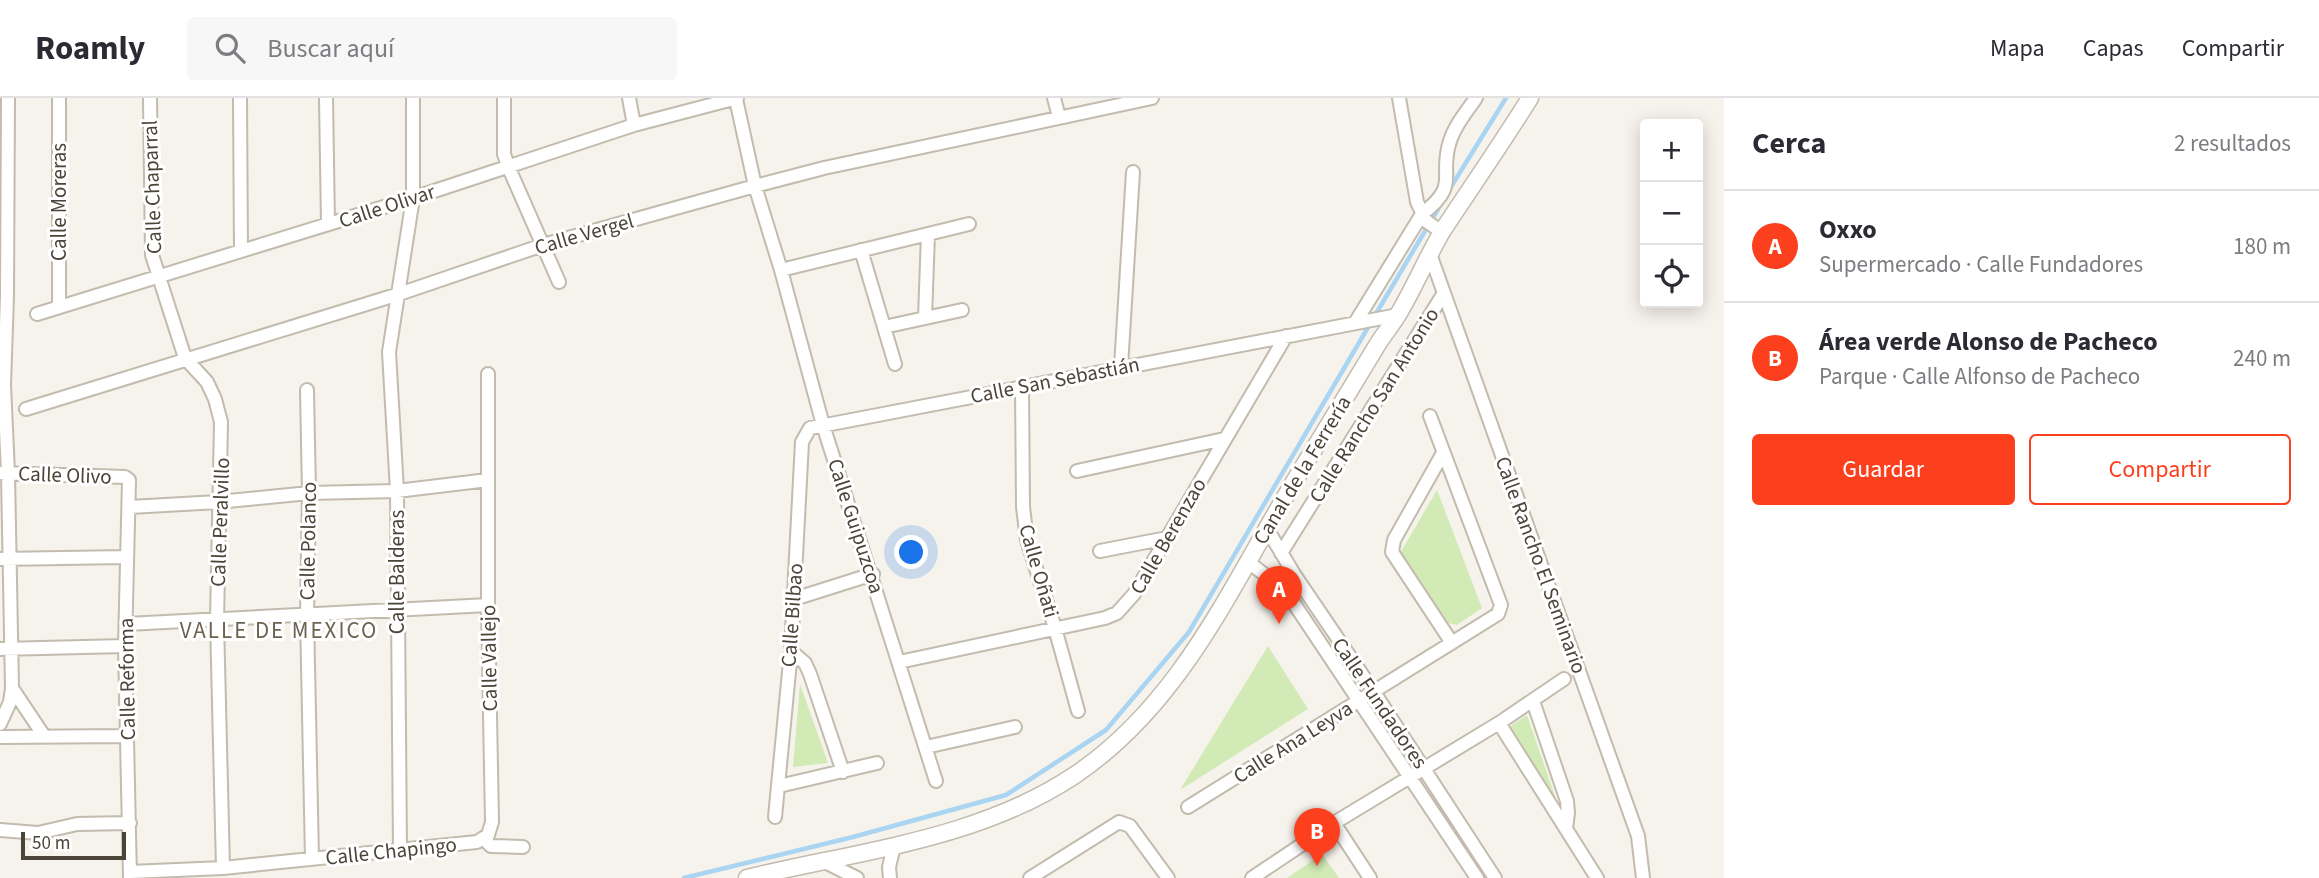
<!DOCTYPE html>
<html lang="es">
<meta charset="utf-8">
<style>
:root{--surface:#fff;--page:#f7f7f7;--text:#2b2b33;--muted:#7c7c81;--line:#e1e1e2;--accent:#fc3f1d}
body{margin:0;font-family:"Source Sans 3",sans-serif;background:var(--page);color:var(--text)}
.controls{position:absolute;right:21px;top:21px;display:grid;overflow:hidden;border-radius:7px;box-shadow:0 4px 18px #0003}
.controls button{width:63px;height:63px;display:grid;place-items:center;padding:0;border:0;border-bottom:2px solid var(--line);background:var(--surface);color:var(--text);font:35px sans-serif}
.scale{position:absolute;left:21px;bottom:18px;width:105px;box-sizing:border-box;padding-left:7px;border:4px solid #4b4439;border-top:0;font-size:19px;line-height:24px;white-space:nowrap;color:#4b4439;-webkit-text-stroke:5px #fff;paint-order:stroke}
.you{position:absolute;left:912px;top:455px;width:24px;height:24px;margin:-18px;border:5px solid #fff;border-radius:50%;background:#1a73e8;box-shadow:0 0 0 10px #1a73e833}
.badge{display:grid;place-items:center;width:46px;height:46px;border-radius:50%;background:var(--accent);color:#fff;font-size:23px;font-weight:700}
.pin{position:absolute;translate:-50% -58px;filter:drop-shadow(0 2px 4px #0008)}
.pin::after{content:'';position:absolute;top:37px;width:24px;height:21px;background:inherit;clip-path:polygon(0 0,100% 0,50% 100%)}
.list{margin:0;padding:0;list-style:none}
h2{display:flex;justify-content:space-between;align-items:center;height:91px;margin:0;padding:0 28px;font-size:30px}
h2 small{font-size:23px;font-weight:400;color:var(--muted)}
.list li{display:grid;grid-template-columns:46px 1fr auto;gap:21px;align-items:center;box-sizing:border-box;height:112px;padding:0 28px;border-top:2px solid var(--line)}
.list b{display:block;font-size:26px;white-space:nowrap}
.list p{margin:0;font-size:23px;white-space:nowrap;color:var(--muted)}
.list em{font-size:23px;font-style:normal;color:var(--muted)}
.actions{display:flex;gap:14px;padding:21px 28px}
.actions a{flex:1;padding:16px 0;border:2px solid var(--accent);border-radius:7px;text-align:center;font-size:24px;color:var(--accent)}
.actions .main{background:var(--accent);color:#fff}
.icon{flex:none;width:38px;height:38px;fill:none;stroke:currentColor;stroke-width:2;stroke-linecap:round;stroke-linejoin:round}
.map{position:relative;flex:none;width:1724px;height:780px;overflow:hidden}
header{display:flex;align-items:center;gap:42px;box-sizing:border-box;height:98px;padding:0 35px;background:var(--surface);border-bottom:2px solid var(--line)}
header strong{font-size:33px}
nav{display:flex;gap:38px;margin-inline-start:auto;font-size:24px}
.search{width:490px;height:63px;background:var(--page);display:flex;align-items:center;gap:18px;box-sizing:border-box;padding:0 24px;border-radius:7px;color:var(--muted);font-size:26px}
main{display:flex}
aside{flex:1;background:var(--surface)}
.map>svg:first-child{display:block}
.green{fill:#d2eab5}
.lines{fill:none;stroke-linecap:round;stroke-linejoin:round}
.stream{stroke:#a9d4f2;stroke-width:4.5}
.minor-casing{stroke:#c2bbae;stroke-width:16}
.tertiary-casing{stroke:#c2bbae;stroke-width:19}
.minor{stroke:#fff;stroke-width:12}
.tertiary{stroke:#fff;stroke-width:16}
.labels{text-anchor:middle;dominant-baseline:central;stroke-width:6;stroke-linejoin:round;paint-order:stroke}
.street-label{font-size:21px;fill:#4b4439;stroke:#fff}
.neighbourhood-label{font-size:23px;letter-spacing:2px;fill:#6e6250;stroke:#fff}
</style>
<header>
<strong>Roamly</strong>
<div class="search"><svg class="icon" aria-label="search" viewBox="0 0 24 24"><circle cx="10" cy="10" r="6"/><path d="M15 15l6 6"/></svg>Buscar aquí</div>
<nav><a>Mapa</a><a>Capas</a><a>Compartir</a></nav>
</header>
<main>
<div class="map">
<svg width="1724" height="780" viewBox="0 0 1724 780">
<rect width="100%" height="100%" fill="#f6f3ec"/>
<!-- green -->
<path class="green" d="M1437 392 1482 510 1457 527 1439 523 1399 457Z
M1268 548 1308 611 1180 692Z
M800 586 828 665 793 669Z
M1527 617 1556 701 1503 633Z
M1322 756 1339 780H1287Z"/>
<g class="lines">
<!-- stream -->
<path class="stream" d="M1449 92 1506 0
M1374 219 1441 106
M684 780 853 739 1006 697 1106 632 1189 534 1370 226"/>
<!-- minor casing -->
<g class="minor-casing">
<path id="minor" d="M59 0V208
M150 0 152 157 185 260 207 284 215 301 221 324 217 523 223 770
M240 0 241 153
M326 0 328 126
M504 0V56L508 68 559 184
M629 0 634 27
M1054 0 1059 19
M1399 0 1417 104 1426 123 1442 134
M736 1 755 88 781 172 823 327 936 683
M861 152 895 266
M1430 156 1638 738 1643 780
M781 172 969 126
M37 216 413 100 634 27 737 0
M925 220 928 136
M1355 225 1422 116C1461 86 1438 79 1450 43 1455 27 1467 13 1476 0
M884 229 962 212
M1121 269 1133 74
M1022 288 1023 409 1027 442 1055 530 1078 613
M307 292 309 395 307 518 312 761
M26 311 399 196 543 147 755 88 824 70 1152 0
M1443 355 1394 442 1392 454 1452 545
M1077 373 1224 341
M0 375 125 379 129 382 125 548 130 780
M130 409 218 404 309 395 397 393 488 382
M1266 429 1294 476 1374 594 1495 780
M1100 453 1167 440
M1281 455 1444 195
M0 461 126 459
M1247 463 1282 490 1295 507 1477 780
M794 501 873 476
M127 526 488 507
M0 551 125 548
M791 553 805 565 810 576 843 674
M899 564 1105 520 1117 515 1134 496 1286 238
M12 590 44 638
M1533 603 1567 703 1568 715 1566 730
M1499 625 1597 780
M0 626 10 604 12 590 8 375 4 287 7 197 8 0
M0 639 128 638
M926 649 1015 629
M779 688 877 665
M1188 709 1498 516 1501 507 1430 318
M775 719 791 553 802 344 810 330 1398 217
M1334 725 1370 780
M0 732 38 735 77 726 130 725
M484 741 491 748 523 749
M400 753 397 393 389 254 413 100V0
M823 763 857 780
M130 774 223 770 477 744 488 737 492 724 488 507V276
M890 780 889 769 894 748
M1030 780 1119 724 1130 728 1168 780
M1252 780 1334 725 1499 625 1564 581"/>
</g>
<!-- tertiary casing -->
<g class="tertiary-casing">
<path id="tertiary" d="M747 780C857 753 978 742 1075 677 1182 605 1232 486 1297 379 1323 336 1350 292 1376 249 1383 237 1392 227 1399 215 1415 188 1427 159 1443 132 1472 88 1502 45 1530 0"/>
</g>
<!-- minor -->
<use href="#minor" class="minor"/>
<!-- tertiary -->
<use href="#tertiary" class="tertiary"/>
</g>
<g class="labels">
<!-- street labels -->
<g class="street-label">
<text transform="translate(152 89) rotate(-92)">Calle Chaparral</text>
<text transform="translate(59 104) rotate(-90)">Calle Moreras</text>
<text transform="translate(387 108) rotate(-18)">Calle Olivar</text>
<text transform="translate(584 136) rotate(-16)">Calle Vergel</text>
<text transform="translate(1055 282) rotate(-11)">Calle San Sebastián</text>
<text transform="translate(1374 307) rotate(-58)">Calle Rancho San Antonio</text>
<text transform="translate(1302 372) rotate(-59)">Canal de la Ferrería</text>
<text transform="translate(65 377) rotate(2)">Calle Olivo</text>
<text transform="translate(220 424) rotate(-88)">Calle Peralvillo</text>
<text transform="translate(856 428) rotate(72)">Calle Guipuzcoa</text>
<text transform="translate(1168 438) rotate(-60)">Calle Berenzao</text>
<text transform="translate(308 443) rotate(-89)">Calle Polanco</text>
<text transform="translate(1541 467) rotate(70)">Calle Rancho El Seminario</text>
<text transform="translate(1039 473) rotate(74)">Calle Oñati</text>
<text transform="translate(397 474) rotate(-90)">Calle Balderas</text>
<text transform="translate(792 517) rotate(-86)">Calle Bilbao</text>
<text transform="translate(489 560) rotate(-91)">Calle Vallejo</text>
<text transform="translate(127 581) rotate(-91)">Calle Reforma</text>
<text transform="translate(1380 605) rotate(56)">Calle Fundadores</text>
<text transform="translate(1293 644) rotate(-32)">Calle Ana Leyva</text>
<text transform="translate(391 753) rotate(-6)">Calle Chapingo</text>
</g>
<!-- neighbourhood labels -->
<g class="neighbourhood-label">
<text x="279" y="532">VALLE DE MEXICO</text>
</g>
</g>
</svg>
<div class="controls">
<button>+</button>
<button>−</button>
<button><svg class="icon" aria-label="locate" viewBox="0 0 24 24"><circle cx="12" cy="12" r="6"/><path d="M12 2v4M12 18v4M2 12h4M18 12h4"/></svg></button>
</div>
<div class="scale">50 m</div>
<div class="you"></div>
<div class="pin badge" style="left:1279px;top:526px">A</div>
<div class="pin badge" style="left:1317px;top:768px">B</div>
</div>
<aside>
<h2>Cerca<small>2 resultados</small></h2>
<ul class="list">
<li><span class="badge">A</span><div><b>Oxxo</b><p>Supermercado · Calle Fundadores</p></div><em>180 m</em></li>
<li><span class="badge">B</span><div><b>Área verde Alonso de Pacheco</b><p>Parque · Calle Alfonso de Pacheco</p></div><em>240 m</em></li>
</ul>
<div class="actions"><a class="main">Guardar</a><a>Compartir</a></div>
</aside>
</main>
